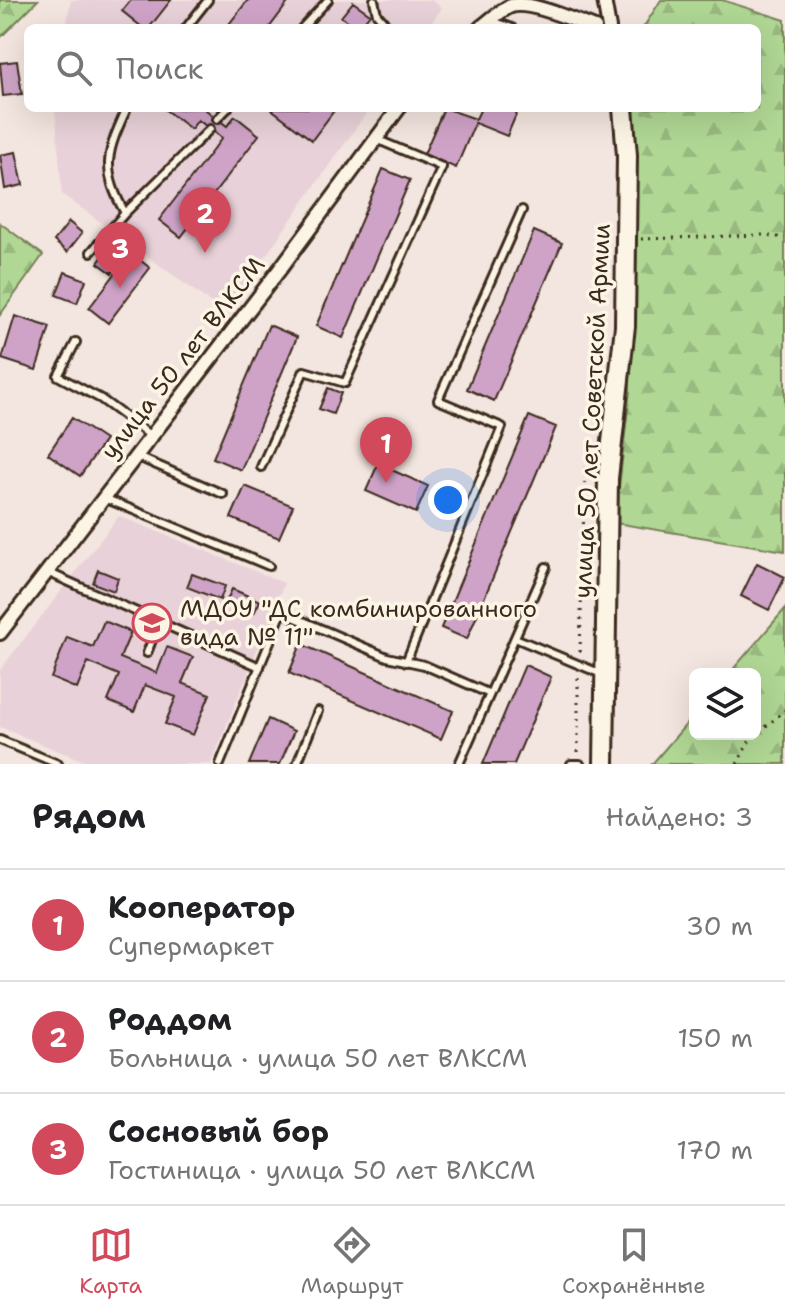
<!DOCTYPE html>
<html lang="ru">
<meta charset="utf-8">
<style>
:root{--surface:#fff;--page:#f2f2f2;--text:#202124;--muted:#757577;--line:#e0e0e0;--accent:#d1495b}
body{margin:0;font-family:"Shantell Sans",sans-serif;background:var(--page);color:var(--text)}
.controls{position:absolute;right:24px;bottom:24px;display:grid;overflow:hidden;border-radius:12px;box-shadow:0 8px 32px #0002}
.controls button{width:72px;height:72px;display:grid;place-items:center;padding:0;border:0;border-bottom:2px solid var(--line);background:var(--surface);color:var(--text);font:40px sans-serif}
.you{position:absolute;left:448px;top:500px;width:28px;height:28px;margin:-20px;border:6px solid #fff;border-radius:50%;background:#1a73e8;box-shadow:0 0 0 12px #1a73e833}
.badge{display:grid;place-items:center;width:52px;height:52px;border-radius:50%;background:var(--accent);color:#fff;font-size:26px;font-weight:700}
.pin{position:absolute;translate:-50% -66px;filter:drop-shadow(0 2px 4px #0008)}
.pin::after{content:'';position:absolute;top:42px;width:28px;height:24px;background:inherit;clip-path:polygon(0 0,100% 0,50% 100%)}
.list{margin:0;padding:0;list-style:none}
h2{display:flex;justify-content:space-between;align-items:center;height:104px;margin:0;padding:0 32px;font-size:34px}
h2 small{font-size:26px;font-weight:400;color:var(--muted)}
.list li{display:grid;grid-template-columns:52px 1fr auto;gap:24px;align-items:center;box-sizing:border-box;height:112px;padding:0 32px;border-top:2px solid var(--line)}
.list b{display:block;font-size:30px;white-space:nowrap}
.list p{margin:0;font-size:26px;white-space:nowrap;color:var(--muted)}
.list em{font-size:26px;font-style:normal;color:var(--muted)}
.icon{flex:none;width:44px;height:44px;fill:none;stroke:currentColor;stroke-width:2;stroke-linecap:round;stroke-linejoin:round}
.map{position:relative;flex:none;width:785px;height:764px;overflow:hidden}
.search{position:absolute;background:var(--surface);box-shadow:0 8px 32px #0002;left:24px;right:24px;top:24px;height:88px;display:flex;align-items:center;gap:20px;box-sizing:border-box;padding:0 28px;border-radius:12px;color:var(--muted);font-size:30px}
.sheet{height:440px;background:var(--surface)}
nav{display:flex;justify-content:space-around;align-items:center;box-sizing:border-box;height:112px;border-top:2px solid var(--line);background:var(--surface);font-size:22px;color:var(--muted)}
nav a{display:grid;justify-items:center;gap:4px}
nav .on{color:var(--accent)}
.map>svg:first-child{display:block}
.built{fill:#e8d1d8}
.forest{fill:url(#forest-firs);stroke:#768059;stroke-width:2}
.building{fill:#cfa3c7;stroke:#3b2a1e;stroke-width:2}
.lines{fill:none;stroke-linecap:round;stroke-linejoin:round}
.lane-casing{stroke:#3b2a1e;stroke-width:12}
.street-casing{stroke:#3b2a1e;stroke-width:18}
.secondary-casing{stroke:#3b2a1e;stroke-width:24}
.path{stroke:#3b2a1e;stroke-width:3;stroke-dasharray:2 6;stroke-linecap:butt}
.lane{stroke:#fcf5e5;stroke-width:6}
.street{stroke:#fcf5e5;stroke-width:12}
.secondary{stroke:#fcf5e5;stroke-width:18}
.labels{text-anchor:middle;dominant-baseline:central;stroke-width:7;stroke-linejoin:round;paint-order:stroke}
.street-label{font-size:24px;fill:#3b2a1e;stroke:#fcf5e5}
.poi-label{font-size:24px;fill:#3b2a1e;stroke:#fcf5e5;text-anchor:start}
</style>
<div class="map">
<svg width="785" height="764" viewBox="0 0 785 764">
<defs>
<pattern id="forest-firs" width="22" height="20" patternUnits="userSpaceOnUse" patternTransform="scale(2)"><rect width="22" height="20" fill="#b0d794"/><path d="M5 1l3.5 6h-7zM16 11l3.5 6h-7z" fill="#98b97f"/></pattern>
</defs>
<rect width="100%" height="100%" fill="#f3e5df"/>
<filter id="ink" filterUnits="userSpaceOnUse"><feTurbulence type="fractalNoise" baseFrequency=".0125" numOctaves="2"/><feDisplacementMap in="SourceGraphic" scale="16" xChannelSelector="R" yChannelSelector="G"/><feConvolveMatrix kernelMatrix="1 2 1 2 8 2 1 2 1" color-interpolation-filters="sRGB"/></filter>
<g filter="url(#ink)">
<!-- built -->
<path class="built" d="M71 0H431L442 8 427 28H66Z
M55 108H370L225 313 62 194Z
M119 516 284 583 211 764H91L0 727V670Z"/>
<!-- forest -->
<path class="forest" d="M0 0H38L0 38Z
M661 0H722L785 20V551L615 523 630 390 634 108H757V28H643Z
M0 223 43 255 0 315Z
M785 609V764H652L695 714V734H755V674H729Z"/>
<!-- building -->
<path class="building" d="M131 0H171L149 28H143L122 11Z
M248 0H290L269 28H226Z
M353 2 370 14 359 28 341 17Z
M17 61 22 94 3 96 0 63Z
M207 108 206 110 227 126 235 116 259 135 181 237 159 220 222 138 198 120 191 129 164 109Z
M270 108H336L312 140Z
M444 108 476 119 481 108H519L507 136 475 123 456 168 424 154Z
M16 152 23 185 5 189 0 155Z
M383 169 410 180 343 338 316 326Z
M69 222 82 233 67 252 54 241Z
M534 231 562 243 494 401 467 389Z
M114 240 128 251 112 273 98 263Z
M131 253 150 268 108 323 89 308Z
M65 272 86 280 77 303 56 295Z
M15 316 50 327 36 370 2 359Z
M269 325 297 337 241 470 213 458Z
M328 388 341 393 333 414 319 409Z
M529 416 556 427 467 639 441 628Z
M72 418 105 440 80 476 48 454Z
M378 464 428 486 416 513 366 491Z
M245 486 293 506 279 538 231 518Z
M757 563 785 577 769 610 741 596Z
M98 570 118 578 114 591 93 583Z
M192 574 225 586 220 600 187 587Z
M232 589 260 601 254 613 226 602Z
M104 621 131 632 120 658 157 673 167 647 193 657 182 683 210 694 193 735 165 724 176 697 145 685 134 712 108 701 119 675 88 662 77 689 51 678 67 637 93 647Z
M301 644 453 711 441 739 289 673Z
M525 665 551 677 514 764H483Z
M268 719 294 731 280 764H249Z"/>
<g class="lines">
<!-- lane casing -->
<g class="lane-casing">
<path id="lane" d="M374 0 377 14 389 28
M490 20 512 28
M186 28 208 0
M302 28 328 0
M217 119 228 108
M125 213C100 169 107 152 127 108
M91 252 125 213 210 129
M76 342 58 376 101 399 151 436
M136 456 223 494
M261 467 304 371 345 383 442 167 376 139
M104 498 269 566
M47 572 260 667
M515 638 604 675
M147 653 159 622
M406 662 502 427 438 400 522 210
M0 740 58 764
M220 764 282 612 387 657 424 665 490 694
M297 764 318 711
M459 764 546 567
M571 764H580"/>
</g>
<!-- street casing -->
<g class="street-casing">
<path id="street" d="M604 0 609 28
M480 28C490 21 500 10 511 6 529 0 575 21 595 28
M0 633 280 269 399 108"/>
</g>
<!-- secondary casing -->
<g class="secondary-casing">
<path id="secondary" d="M604 764 608 478 625 326 627 155 623 108"/>
</g>
<!-- path -->
<path class="path" d="M641 239 763 235 785 238
M580 652 585 467
M578 752V676
M737 764 750 740 785 710"/>
<!-- lane -->
<use href="#lane" class="lane"/>
<!-- street -->
<use href="#street" class="street"/>
<!-- secondary -->
<use href="#secondary" class="secondary"/>
</g>
</g>
<!-- icons -->
<defs>
<g id="school-ring" transform="scale(2)"><circle r="9.5" fill="#fcf5e5" stroke="#d1495b" stroke-width="1.5"/><path d="M0-5L7-2L0 1L-7-2ZM-4 1L0 2.5L4 1V4Q0 6-4 4Z" fill="#d1495b"/></g>
</defs>
<g fill-rule="evenodd">
<use href="#school-ring" x="152" y="623"/>
</g>
<g class="labels">
<!-- street labels -->
<g class="street-label">
<text transform="translate(183 358) rotate(-52)">улица 50 лет ВЛКСМ</text>
<text transform="translate(592 411) rotate(-87)">улица 50 лет Советской Армии</text>
</g>
<!-- poi labels -->
<g class="poi-label">
<text x="180" y="609">МДОУ "ДС комбинированного<tspan x="180" dy="28">вида № 11"</tspan></text>
</g>
</g>
</svg>
<div class="controls">
<button><svg class="icon" aria-label="layers" viewBox="0 0 24 24"><path d="M12 4l9 5-9 5-9-5zM3 14l9 5 9-5"/></svg></button>
</div>
<div class="you"></div>
<div class="pin badge" style="left:386px;top:483px">1</div>
<div class="pin badge" style="left:205px;top:253px">2</div>
<div class="pin badge" style="left:120px;top:288px">3</div>
<div class="search"><svg class="icon" aria-label="search" viewBox="0 0 24 24"><circle cx="10" cy="10" r="6"/><path d="M15 15l6 6"/></svg>Поиск</div>
</div>
<section class="sheet">
<h2>Рядом<small>Найдено: 3</small></h2>
<ul class="list">
<li><span class="badge">1</span><div><b>Кооператор</b><p>Супермаркет</p></div><em>30 m</em></li>
<li><span class="badge">2</span><div><b>Роддом</b><p>Больница · улица 50 лет ВЛКСМ</p></div><em>150 m</em></li>
<li><span class="badge">3</span><div><b>Сосновый бор</b><p>Гостиница · улица 50 лет ВЛКСМ</p></div><em>170 m</em></li>
</ul>
</section>
<nav>
<a class="on"><svg class="icon" aria-label="map" viewBox="0 0 24 24"><path d="M3 6l6-2 6 2 6-2v14l-6 2-6-2-6 2zM9 4v14M15 6v14"/></svg>Карта</a>
<a><svg class="icon" aria-label="directions" viewBox="0 0 24 24"><path d="M12 3l9 9-9 9-9-9zM9 14v-3h6M13 9l2 2-2 2"/></svg>Маршрут</a>
<a><svg class="icon" aria-label="saved" viewBox="0 0 24 24"><path d="M7 4h10v16l-5-4-5 4z"/></svg>Сохранённые</a>
</nav>
